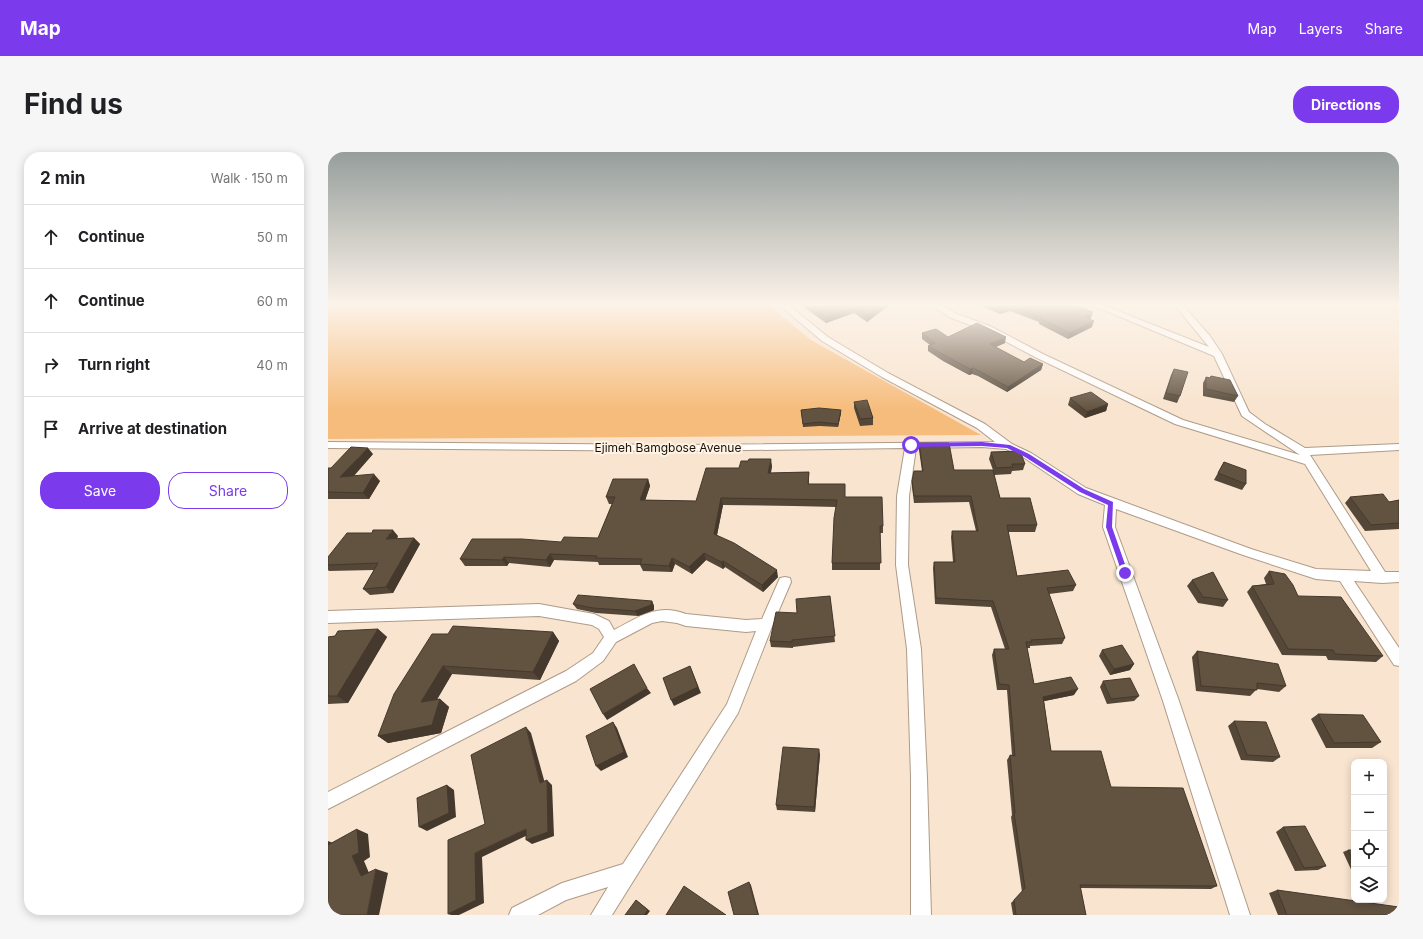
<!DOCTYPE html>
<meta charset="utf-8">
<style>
:root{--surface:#fff;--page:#f6f6f6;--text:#202124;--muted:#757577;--line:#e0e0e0;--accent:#7c3aed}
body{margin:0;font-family:Inter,sans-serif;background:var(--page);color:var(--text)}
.controls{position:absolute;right:12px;bottom:12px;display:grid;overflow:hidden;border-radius:8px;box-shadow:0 2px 10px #0003}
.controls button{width:36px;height:36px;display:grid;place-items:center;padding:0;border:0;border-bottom:1px solid var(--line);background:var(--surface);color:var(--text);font:20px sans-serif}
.stop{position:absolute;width:12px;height:12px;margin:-9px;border:3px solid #7c3aed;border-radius:50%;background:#fff}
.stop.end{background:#7c3aed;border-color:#fff;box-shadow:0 1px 4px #0008}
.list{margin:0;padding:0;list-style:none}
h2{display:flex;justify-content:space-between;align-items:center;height:52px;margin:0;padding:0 16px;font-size:17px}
h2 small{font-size:13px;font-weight:400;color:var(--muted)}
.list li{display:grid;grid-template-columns:26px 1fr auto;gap:12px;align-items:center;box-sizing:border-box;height:64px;padding:0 16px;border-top:1px solid var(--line)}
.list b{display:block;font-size:15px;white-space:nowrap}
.list em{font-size:13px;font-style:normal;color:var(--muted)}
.actions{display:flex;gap:8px;padding:12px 16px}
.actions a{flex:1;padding:9px 0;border:1px solid var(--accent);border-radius:16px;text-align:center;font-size:14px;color:var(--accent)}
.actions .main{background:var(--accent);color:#fff}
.icon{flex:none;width:22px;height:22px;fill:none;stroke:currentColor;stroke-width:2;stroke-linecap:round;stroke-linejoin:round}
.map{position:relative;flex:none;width:1071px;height:763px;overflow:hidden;border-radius:16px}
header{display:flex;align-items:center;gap:24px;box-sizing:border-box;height:56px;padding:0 20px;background:var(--accent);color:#fff}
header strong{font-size:19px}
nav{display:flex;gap:22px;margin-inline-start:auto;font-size:14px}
.intro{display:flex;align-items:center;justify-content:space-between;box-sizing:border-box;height:96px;padding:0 24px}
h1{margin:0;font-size:28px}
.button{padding:10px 18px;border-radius:16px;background:var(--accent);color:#fff;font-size:14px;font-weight:700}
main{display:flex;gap:24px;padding:0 24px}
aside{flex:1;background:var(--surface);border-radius:16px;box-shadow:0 2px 10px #0003}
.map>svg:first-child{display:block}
.green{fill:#f6bc7c}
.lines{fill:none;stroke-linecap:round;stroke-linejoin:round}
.street-casing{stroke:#ae9b88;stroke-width:2}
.street{fill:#fff;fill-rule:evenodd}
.wall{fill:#544737}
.shaded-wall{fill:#45392d}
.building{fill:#625240;stroke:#45392d}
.route{fill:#7c3aed}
.labels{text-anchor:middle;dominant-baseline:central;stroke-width:4;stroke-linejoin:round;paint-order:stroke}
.street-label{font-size:12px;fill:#19130b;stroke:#fff3e6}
</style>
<header>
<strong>Map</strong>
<nav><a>Map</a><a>Layers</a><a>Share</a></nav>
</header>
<div class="intro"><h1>Find us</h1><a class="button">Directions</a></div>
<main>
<aside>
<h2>2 min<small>Walk · 150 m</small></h2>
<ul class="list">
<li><svg class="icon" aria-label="ahead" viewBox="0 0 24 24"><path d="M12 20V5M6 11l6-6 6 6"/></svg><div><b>Continue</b></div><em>50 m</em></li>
<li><svg class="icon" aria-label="ahead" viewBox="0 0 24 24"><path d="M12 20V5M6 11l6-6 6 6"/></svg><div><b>Continue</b></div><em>60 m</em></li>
<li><svg class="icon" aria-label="right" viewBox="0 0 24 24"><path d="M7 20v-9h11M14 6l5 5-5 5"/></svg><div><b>Turn right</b></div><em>40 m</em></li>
<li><svg class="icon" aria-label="arrive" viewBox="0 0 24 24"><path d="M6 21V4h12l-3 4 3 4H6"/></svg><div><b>Arrive at destination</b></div></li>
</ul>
<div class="actions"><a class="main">Save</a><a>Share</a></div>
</aside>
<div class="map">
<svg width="1071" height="763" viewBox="0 0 1071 763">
<rect width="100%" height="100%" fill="#f8e4cf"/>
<!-- green -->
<path class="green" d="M0 151H438L483 188 653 283 0 287Z"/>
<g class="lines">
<!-- street casing -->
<g class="street-casing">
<path id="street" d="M449 151H458L500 185 560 221 657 272 684 292 703 301 758 336 923 397 988 417 1043 419 977 312 847 272 709 206 658 179 621 165 601 151H610L627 161 664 175 715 202 855 268 972 303 914 264 886 204 759 151H770L881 195 845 151H853L882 184 894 202 921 260 937 272 977 296 1071 292V298L982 303 1057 420H1071V430L1054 431 1026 429 1071 496V514L1066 513 1012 429 988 427 915 403 788 357 787 375 851 549 922 763H902L835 549 775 375 777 353 750 342 695 305 678 297 654 295 588 296 581 344 580 413 593 497 599 626 603 763H583V626L579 497 568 413 569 344 577 296 350 299 0 296V290L350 293 667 290 649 276 554 225 494 189Z
M457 425 462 426 463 430 445 472 410 561 284 763H263L280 735 238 748 210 763H181L184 756 234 731 295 712 399 552 428 479 418 480 358 474 349 471 334 469 324 471 288 490 275 509 248 529 0 657V640L238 519 265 501 276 485 271 477 264 473 211 464 0 471V459L211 452 266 462 281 469 286 478C311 465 329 451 358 462L418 468 434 467 452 426Z"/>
</g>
<!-- street -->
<use href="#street" class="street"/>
</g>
<!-- wall -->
<path class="wall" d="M470 151H564L539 170 526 161 498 171Z
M646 151H742L763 166 762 167 764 175 740 187 711 172V170L682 159 672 162Z
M594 181 620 185 677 191 667 195 696 210 715 212 713 218 679 240 650 224 644 222 641 223 615 209 600 199V194L602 193 594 187Z
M846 217 852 244 849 251 835 247 843 223Z
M883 224 910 244 906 250 875 244V231L878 225 882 226Z
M742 246 780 252 778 259 757 266 740 253Z
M526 250 545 266V273L532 274 526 256Z
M473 258 513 261 510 275 492 274 475 275Z
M591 291 626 318H665L661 307 663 300 697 312 695 318 684 319 683 322 666 323 672 346 709 373 707 380H680L689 424 748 433 745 439 721 442 737 486 734 492 702 494V496H699L706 532 746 543 716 549 723 599 783 635 889 734 883 737 752 736 758 763H685L683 751 694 740 683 665 684 663 679 608 682 603H684L679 538H669L664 503 666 497H677L663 455 607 452 605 416 606 410H625L623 385 624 379H648L641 350 586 351 584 335V329L594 319 591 298Z
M45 302 26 324 52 329 41 347H0V316H3Z
M896 310 918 332 914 338 886 328Z
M444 314 443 321 481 320V332L517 345 555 374V381H552V418H504V411L508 355 466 354 395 353 389 383 450 425 435 440 397 415 395 417 378 408 364 422 347 412 344 420 315 419 312 413H271L270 410 226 408 222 415 181 411 179 414H137L132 407 270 386 284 352H281L278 345 320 327 322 334 317 348 368 349 411 316Z
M1022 345 1061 350 1071 348V377L1037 379 1017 351Z
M70 384 69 387 86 386 92 392 65 441 42 443 35 437 46 418 1 419 0 418V405Z
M941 419 970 444 1055 504 1048 510 1000 508 998 504 954 503 919 440 924 434 938 432 936 426Z
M864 428 900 448 895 455 870 451 859 434Z
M502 444 507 490 465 495V496L443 495 442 489 469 461Z
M324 449 326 454V458L310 464 268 461 249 457 245 452Z
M50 477 59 485 20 551 0 552V485L7 484Z
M225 480 231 489 212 528 124 522 108 548 112 547 121 555 113 581 60 591 50 584 120 482Z
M774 498 806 512 802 518 782 523 771 504Z
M869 499 958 534 951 540 929 537 922 544 868 539 864 505Z
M775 529 811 544 806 549 779 552 772 535Z
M990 562 1053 590 1044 596H998L983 567Z
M906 569 952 605 945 610 913 608 900 574Z
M492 602 487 660 449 658 448 653Z
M955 675 998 714 990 718 967 719 948 680Z
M1020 698H1026V724L1015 700Z
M949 738 1071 763H950L941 741Z"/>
<!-- shaded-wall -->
<path class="shaded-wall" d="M557 151H564L539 170V164Z
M683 153 682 159 672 162 673 156Z
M526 156V161L498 171V165Z
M765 160 763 166 755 171 757 165Z
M766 169 764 175 740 187 742 181Z
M678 185 677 191 661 198 662 192Z
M715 212 713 218 679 240 680 235Z
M645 216 644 222 641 223 642 217Z
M780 252 778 259 757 266 759 260Z
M513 258V261L510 275V272Z
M40 296 45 302 18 332 12 325Z
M443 307 444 314 441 328 440 321Z
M46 322 52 329 41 347 35 341Z
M320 327 322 334 315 355 312 348Z
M393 346 395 353 388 388 386 382Z
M65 378 70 384 64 394 58 387Z
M86 386 92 392 65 441 58 435Z
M376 401 378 408 364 422 361 415Z
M222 402 226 408 222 415 218 408Z
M176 405 181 411 179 414 174 408Z
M344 406 347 412 344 420 341 414Z
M395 409 397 415 395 417 393 410Z
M449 418 450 425 435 440 434 433Z
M324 449 326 454V458L310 464 307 459Z
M50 477 59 485 20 551 9 544Z
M225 480 231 489 212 528 205 520Z
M806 512 802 518 782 523 786 517Z
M115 514 124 522 103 558 93 550Z
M362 514 373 541 346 554 343 548Z
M319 536 323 541 279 568 275 562Z
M750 537 746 543 712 550 715 545Z
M112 547 121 555 113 581 60 591 50 584Z
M285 570 289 576 300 605 273 619 268 614Z
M198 575 203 581 218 635 212 631Z
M491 597 492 602 487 660 486 655Z
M219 628 224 633 226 684 204 692 198 688Z
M119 633 126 638 128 665 99 679 91 675Z
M29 677 40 682 42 705 36 709 44 728 33 724 24 704Z
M198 677 204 681 154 705 156 751 131 763H123L120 762 147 701Z
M0 689 5 691 0 698Z
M48 717 60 721 51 763H39Z
M421 730 423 733 431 763H430Z
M308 748 322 759 319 763H316Z"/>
<!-- building -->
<path class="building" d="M477 151H557L539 164 526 156 498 165Z
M661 151H742L765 160 757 165 766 169 742 181 712 166 714 165 683 153 673 156Z
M649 171 678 185 662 192 696 210 702 206 715 212 680 235 651 219 645 216 642 217 616 203 600 194 607 191 594 181 608 177 620 185Z
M846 217 860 220 852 244 838 241Z
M883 224 902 228 910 244 878 237V225L882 226Z
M763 240 780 252 759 260 742 246Z
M539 248 545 266 532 267 526 250Z
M491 256 513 258 510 272 491 270 475 272 473 258Z
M591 291H621L626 318H665L672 346H702L709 373H679L689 424 740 418 748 433 719 436 737 486 703 488 704 490H698L706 532 743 525 750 537 715 545 723 599H773L783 635 855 636 889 734 752 733 758 763H688L686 748 697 736 686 661H687L682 603 687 604 681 533 671 532 666 497H681L665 449 608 446 606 410H627L624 379H650L643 344H586L584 329 586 319H595Z
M23 295 40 296 12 325 46 322 35 341 0 340V316H3Z
M692 299 697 312H684L685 315 668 316 663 300Z
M421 307H443L440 321 481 320 480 332H517V345H554L555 374H552L553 411H504L506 366 509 348 393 346 386 382 406 391 449 418 434 433 395 409 393 410 376 401 361 415 344 406 341 414 312 412 314 407 268 406 269 404 222 402 218 408 176 405 174 408 132 407 144 387H194L233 390 236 385 270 386 287 345H278L285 327H320L312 348 368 349 378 316H411L413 309H420Z
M896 310 918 318V332L890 321Z
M1055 342 1061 350 1071 348V371L1043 373 1022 345Z
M45 378H65L58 387 86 386 58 435 35 437 50 411 0 413V405L19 381H44Z
M941 419 957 422 965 433 970 444 1013 445 1055 504 1007 502 1005 498 960 497 924 434 946 432Z
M885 420 900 448 875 445 864 428Z
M250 443 324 449 323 453 307 459 265 456 245 452Z
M502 444 507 484 464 488V490L442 489 448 460 469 461 468 447Z
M125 474 225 480 205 520 115 514 93 550 112 547 104 573 50 584 66 542 104 482H120Z
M50 477 9 544H0V485L7 484 10 479Z
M794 493 806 512 786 517 774 498Z
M869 499 950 512 958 534 929 531V538L873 534Z
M306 512 319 536 275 562 262 537Z
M362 514 370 535 343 548 335 526Z
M802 526 811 544 783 547 775 529Z
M990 562 1035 563 1053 590 1006 591Z
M906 569 938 570 952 605 919 603Z
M285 570 296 600 268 614 258 584Z
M198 575 212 631 219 628 220 680 198 688V677L147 701 148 748 120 762V688L157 672 143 603Z
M455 595 491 597 486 655 448 653Z
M119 633 121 661 91 675 89 646Z
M977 674 998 714 976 716 955 675Z
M29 677 31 701 24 704 33 724 48 717 39 763H0V693Z
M1020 698H1026V712Z
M421 730 430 763H406L400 740Z
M356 734 398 763H338Z
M949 738 1071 755V763H959Z
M308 748 320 758 316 763H297Z"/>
<!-- sky -->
<linearGradient id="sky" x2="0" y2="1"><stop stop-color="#969e9c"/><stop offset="0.59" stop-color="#fcf3e9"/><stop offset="1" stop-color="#fcf3e9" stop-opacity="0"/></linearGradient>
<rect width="1071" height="258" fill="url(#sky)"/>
<!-- route -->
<path class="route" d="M654 290 682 293 701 302 756 337 785 350 784 375 800 421 799 423H795L794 421 778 375 780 353 752 340 697 305 679 296 654 294 583 295 580 293 583 291Z"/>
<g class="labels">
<!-- street labels -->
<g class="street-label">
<text x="340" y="295">Ejimeh Bamgbose Avenue</text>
</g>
</g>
</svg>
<div class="controls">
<button>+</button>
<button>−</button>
<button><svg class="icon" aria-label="locate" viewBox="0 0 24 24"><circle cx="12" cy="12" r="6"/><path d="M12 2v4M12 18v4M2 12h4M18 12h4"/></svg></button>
<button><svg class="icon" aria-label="layers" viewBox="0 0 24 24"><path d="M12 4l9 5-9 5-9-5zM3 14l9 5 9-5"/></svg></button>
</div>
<div class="stop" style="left:583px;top:293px"></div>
<div class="stop end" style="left:797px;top:421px"></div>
</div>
</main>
